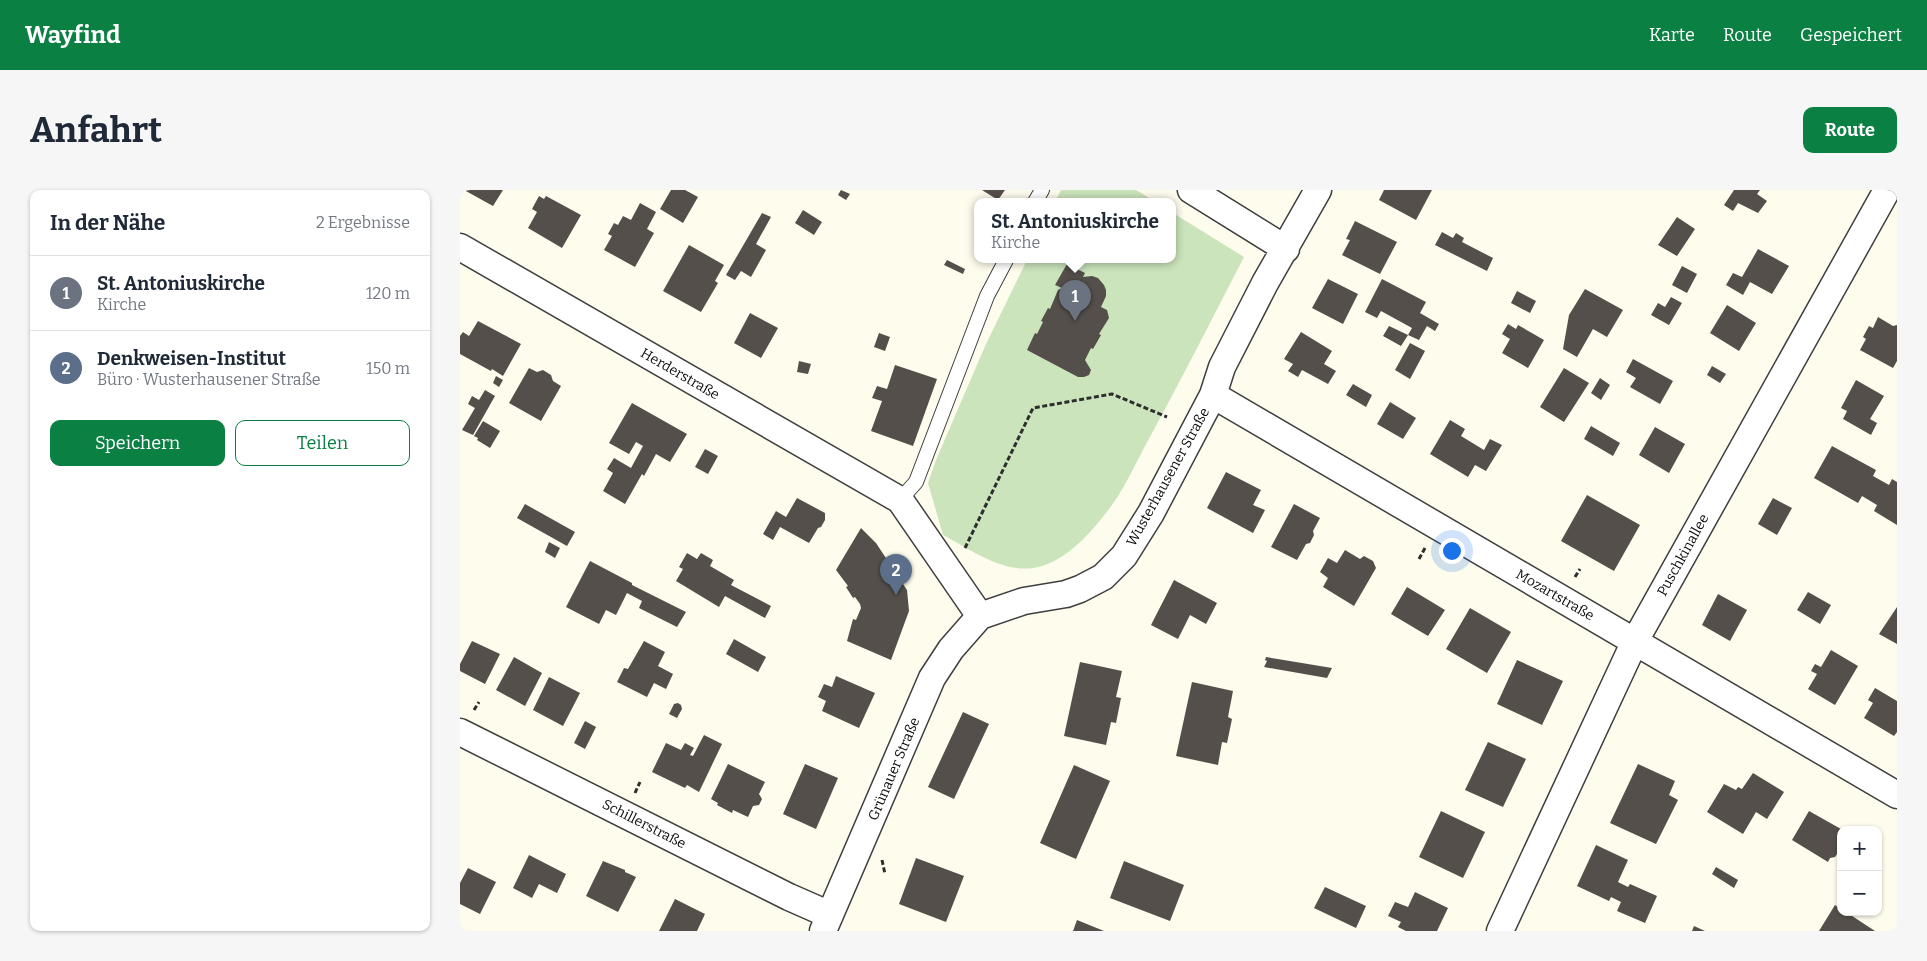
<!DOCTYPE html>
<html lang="de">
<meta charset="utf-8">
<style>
:root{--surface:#fff;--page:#f6f6f7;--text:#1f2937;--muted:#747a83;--line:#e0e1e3;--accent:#0b8043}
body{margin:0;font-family:Bitter,serif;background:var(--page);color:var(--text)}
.controls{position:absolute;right:15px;bottom:15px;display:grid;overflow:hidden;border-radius:10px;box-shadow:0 1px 4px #0004}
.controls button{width:45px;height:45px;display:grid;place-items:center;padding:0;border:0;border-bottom:1px solid var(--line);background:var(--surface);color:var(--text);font:25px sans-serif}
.you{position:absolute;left:991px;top:360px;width:18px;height:18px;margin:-12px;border:4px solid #fff;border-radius:50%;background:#1a73e8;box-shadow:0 0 0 8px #1a73e833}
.badge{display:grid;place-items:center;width:32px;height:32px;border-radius:50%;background:var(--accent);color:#fff;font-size:16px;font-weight:700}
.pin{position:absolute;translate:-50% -41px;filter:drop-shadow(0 1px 2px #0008)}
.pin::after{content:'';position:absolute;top:26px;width:18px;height:15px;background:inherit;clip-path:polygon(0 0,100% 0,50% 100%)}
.popup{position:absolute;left:514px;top:8px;width:202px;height:65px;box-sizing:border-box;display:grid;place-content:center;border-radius:10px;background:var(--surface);filter:drop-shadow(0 1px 4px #0005);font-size:16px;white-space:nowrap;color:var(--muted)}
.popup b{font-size:19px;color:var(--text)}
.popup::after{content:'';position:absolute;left:50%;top:100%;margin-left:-10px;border:10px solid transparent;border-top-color:var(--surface)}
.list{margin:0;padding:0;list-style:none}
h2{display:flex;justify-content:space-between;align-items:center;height:65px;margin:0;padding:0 20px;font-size:21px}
h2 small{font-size:16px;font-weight:400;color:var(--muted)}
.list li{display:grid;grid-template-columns:32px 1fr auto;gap:15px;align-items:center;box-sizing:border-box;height:75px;padding:0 20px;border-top:1px solid var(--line)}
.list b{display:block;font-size:19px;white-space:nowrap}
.list p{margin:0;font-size:16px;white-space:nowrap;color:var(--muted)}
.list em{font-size:16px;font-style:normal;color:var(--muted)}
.actions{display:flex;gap:10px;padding:15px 20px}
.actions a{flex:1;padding:11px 0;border:1px solid var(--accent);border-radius:10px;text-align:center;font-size:18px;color:var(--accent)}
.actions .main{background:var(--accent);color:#fff}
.map{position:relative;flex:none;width:1437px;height:741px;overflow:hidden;border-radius:10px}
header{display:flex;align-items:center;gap:30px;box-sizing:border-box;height:70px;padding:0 25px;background:var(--accent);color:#fff}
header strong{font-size:24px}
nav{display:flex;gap:28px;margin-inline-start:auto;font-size:18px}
.intro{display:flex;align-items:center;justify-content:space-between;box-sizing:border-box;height:120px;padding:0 30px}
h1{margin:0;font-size:35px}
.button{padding:12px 22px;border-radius:10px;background:var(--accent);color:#fff;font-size:18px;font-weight:700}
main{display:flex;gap:30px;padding:0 30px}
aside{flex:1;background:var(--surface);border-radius:10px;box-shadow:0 1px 4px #0004}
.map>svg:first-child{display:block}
.green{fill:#cbe4bb}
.building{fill:#544f4a}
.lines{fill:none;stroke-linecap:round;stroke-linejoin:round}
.service-casing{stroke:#3f3f3f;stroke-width:16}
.minor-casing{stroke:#3f3f3f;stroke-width:29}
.path{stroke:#2e2e2e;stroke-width:3;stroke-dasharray:5 2.5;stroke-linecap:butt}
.service{stroke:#fff;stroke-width:14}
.minor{stroke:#fff;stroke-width:26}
.labels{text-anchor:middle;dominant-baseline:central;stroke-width:5;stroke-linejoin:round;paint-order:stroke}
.street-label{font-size:14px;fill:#0c0c0c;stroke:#fff}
</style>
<header>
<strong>Wayfind</strong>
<nav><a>Karte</a><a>Route</a><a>Gespeichert</a></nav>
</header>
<div class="intro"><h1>Anfahrt</h1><a class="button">Route</a></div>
<main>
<aside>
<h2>In der Nähe<small>2 Ergebnisse</small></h2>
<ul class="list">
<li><span class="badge" style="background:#6b7280">1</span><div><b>St. Antoniuskirche</b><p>Kirche</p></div><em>120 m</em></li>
<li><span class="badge" style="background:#5c6f8a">2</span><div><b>Denkweisen-Institut</b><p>Büro · Wusterhausener Straße</p></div><em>150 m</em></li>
</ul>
<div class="actions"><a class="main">Speichern</a><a>Teilen</a></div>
</aside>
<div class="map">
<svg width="1437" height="741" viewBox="0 0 1437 741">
<rect width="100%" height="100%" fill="#fdfced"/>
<!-- green -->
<path class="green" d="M601 0H676L696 12H595Z
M713 23 784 67C753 127 723 186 691 245 678 268 667 294 652 315 634 339 609 370 578 377 545 385 511 360 483 345L468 293 476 270 526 154 567 70H712Z"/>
<!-- building -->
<path class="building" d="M4 0H43L33 16Z
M211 0H225L238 7 223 33 200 19Z
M381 0 390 4 386 10 378 5Z
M522 0H545L538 10Z
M924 0H972L956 30 919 10Z
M1274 0H1300L1297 4 1307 11 1298 23 1278 13 1273 21 1264 15Z
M79 6 84 9 86 6 121 25 102 58 68 38 77 22 72 19Z
M180 13 196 22 187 39 194 43 175 77 144 60 152 46 148 44 154 33 158 35 163 26 171 30Z
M343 20 362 32 354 45 335 33Z
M302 23 311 27 296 54 306 60 291 87 281 81 275 90 266 85Z
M1217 27 1235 39 1217 66 1198 55Z
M895 31 937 52 920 84 882 65 890 50 886 49Z
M982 42 993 48 996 43 1004 48 1002 52 1033 68 1027 81 975 55Z
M229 55 264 75 255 91 258 93 241 122 203 101Z
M1298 59 1329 76 1312 104 1290 92 1283 105 1266 95 1273 83 1282 87Z
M487 70 505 79 503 84 484 75Z
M607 74 625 83 623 87 632 86 638 88 644 95 646 100V106L641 117 647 120 649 128 639 144 641 145 633 159 631 158 625 170 631 180 629 185 624 187H618L567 160 575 143 577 144 583 132 581 131 588 118 590 119 598 100 602 98 595 95Z
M1222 76 1237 84 1227 103 1212 95Z
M868 89 898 104 883 134 852 118Z
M922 89 966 112 960 123 979 134 975 141 967 136 959 150 948 145 952 138 921 121 917 128 905 122Z
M1125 99 1163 120 1147 147 1133 139 1117 167 1103 159 1109 125Z
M1057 101 1076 111 1070 123 1051 113Z
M1211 107 1222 113 1209 135 1191 125 1198 113 1205 117Z
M1267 115 1296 133 1279 161 1250 143Z
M290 123 318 138 301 168 274 153Z
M1418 127 1433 136 1437 135V171L1433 178 1400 160 1406 149 1403 147 1409 136 1413 138Z
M18 131 61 154 43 186 32 179 31 181 0 164V146L3 142 9 146Z
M1048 134 1056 139 1058 135 1084 150 1068 178 1042 163 1050 149 1042 144Z
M929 136 948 145 941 156 923 146Z
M841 142 872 161 864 174 876 181 868 194 842 180 838 187 828 181 833 174 824 169Z
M419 143 430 147 425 161 414 157Z
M950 153 965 161 950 189 935 180Z
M1173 169 1213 191 1200 214 1170 197 1176 188 1166 182Z
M339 171 351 174 348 184 337 182Z
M435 175 477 189 453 256 411 241 422 211 412 208 417 196 427 199Z
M1252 176 1266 184 1260 193 1247 185Z
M69 178 77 182 83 180 91 185 93 191 101 196 81 231 49 213Z
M1104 178 1129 193 1104 232 1080 217Z
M36 186 43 190 39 197 33 193Z
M1140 188 1150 195 1141 210 1131 203Z
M1396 190 1424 206 1410 229 1417 233 1411 245 1383 229 1387 221 1381 218Z
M893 194 912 205 906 217 886 205Z
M25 200 35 206 13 245 2 240 15 218 8 214 12 206 19 210Z
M930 212 956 228 943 249 917 234Z
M172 213 227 244 210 272 196 264 184 286 182 284 165 314 143 301 153 283 147 279 154 268 171 278 183 256 176 252 169 264 149 253Z
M990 230 1005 239 1001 246 1024 260 1030 249 1042 255 1026 281 1015 275 1008 287 970 264Z
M23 231 40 241 30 258 17 250 18 248 14 246Z
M1131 236 1160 253 1153 266 1124 249Z
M1195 237 1225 254 1209 283 1179 265Z
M1372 256 1416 280 1413 286 1429 295 1432 289 1437 292V335L1414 321 1417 315 1402 306 1398 313 1354 288Z
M245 259 258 266 248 284 235 277Z
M766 282 801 300 793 315 805 320 793 343 747 318Z
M1127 305 1180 335 1154 381 1101 351Z
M337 308 365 323V330L361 337 358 338 349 353 320 337 313 350 303 344 316 321 326 327Z
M1313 308 1332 318 1317 345 1298 334Z
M65 314 115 342 107 356 57 328Z
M834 314 860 328 853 341 854 345 850 353 846 354 837 370 811 357Z
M401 338 416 353 447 400 449 421 431 470 387 451 393 429 396 430 401 418 400 414 395 407 393 408 386 397 388 396 376 380Z
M89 352 100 358 95 368 85 362Z
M885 360 900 369 904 366 913 371 916 378 894 416 863 397 868 388 860 382 868 368 877 373Z
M227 363 237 369 241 363 253 370 250 376 274 390 271 395 311 416 305 428 265 406 259 417 216 391 223 379 219 377Z
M130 371 172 393V395L226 422 217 437 179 418 182 411 167 403 156 425 146 420 139 434 106 417Z
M714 390 757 413 746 434 730 425 718 449 691 435Z
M947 397 985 420 968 446 931 424Z
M1348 402 1371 415 1360 434 1337 420Z
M1258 404 1287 420 1270 451 1242 435Z
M1437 417V454L1419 444Z
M1010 418 1051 442 1027 483 986 459Z
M274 449 306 467 298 482 266 464Z
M12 451 40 464 25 494 0 481V474Z
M184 451 205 462 198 476 213 484 206 499 194 493 187 507 157 492 164 478 168 479Z
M1371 460 1398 476 1375 515 1348 499 1357 484 1351 481 1355 474 1361 477Z
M54 467 82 483 65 516 36 500Z
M806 467 872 478 867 488 804 477 807 471 805 470Z
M1057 470 1103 491 1082 535 1037 514Z
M620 472 662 481 656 507 661 508 656 533 651 532 646 555 604 546Z
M376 486 415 503 399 538 362 521 366 511 358 507 364 494 372 497Z
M89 487 120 503 103 536 73 520Z
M732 492 773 501 768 527 772 529 767 553 762 552 758 575 716 566Z
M1415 498 1437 511V542L1434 546 1404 528 1413 513 1408 510Z
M218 513 221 515 222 519 217 528 209 524 214 514Z
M503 522 529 534 494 609 468 597Z
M125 531 136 537 125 559 114 553Z
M244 545 262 554 239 602 227 595 225 598 192 582 206 553 221 560 225 553 234 558 230 565 233 566Z
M1028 552 1066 569 1043 617 1005 600Z
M268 574 305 592 299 604 302 609 299 615 293 616 288 627 273 620 272 623 257 615 258 613 251 609Z
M345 574 378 588 356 639 323 624Z
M1178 574 1215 591 1209 605 1218 610 1196 654 1150 633Z
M614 575 650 591 616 669 580 653Z
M1293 583 1324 602 1307 629 1296 622 1283 644 1247 622 1264 594 1276 600 1278 597 1282 599Z
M981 621 1025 642 1003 688 959 667Z
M1349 621 1381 639V651L1378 656 1379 661 1375 667 1370 668 1368 672 1332 650Z
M1136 655 1168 670 1158 692 1168 697 1170 694 1197 706 1185 733 1157 721 1161 712 1151 707 1149 711 1117 696Z
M69 665 106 684 97 703 79 694 72 708 53 698Z
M456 668 504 686 486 732 439 714Z
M143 671 165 680V682L176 687 158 722 126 706Z
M664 671 724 695 710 731 650 708Z
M1256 677 1278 690 1274 698 1252 684Z
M8 678 36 692 20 724 0 714V693Z
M865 697 906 716 896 738 854 718Z
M955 702 988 718 977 741H946L938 737 941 732 928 726 935 712 948 717Z
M215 709 245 724 237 741H199Z
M1375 715 1381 719V722H1386L1415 741H1359Z
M617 730 644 741H613Z
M1234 736 1245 741H1232Z"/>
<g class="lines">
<!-- service casing -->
<g class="service-casing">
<path id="service" d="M575 12 582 0
M440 310 456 292 527 106 546 70"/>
</g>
<!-- minor casing -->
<g class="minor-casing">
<path id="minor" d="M731 0 826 59
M0 57 440 310 520 426
M753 205 1437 605
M0 542 329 707 370 725
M363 741 472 488 491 459 520 426 564 411 606 404 620 399 643 387 664 366 691 323 753 205 762 177 805 93 858 0
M1040 741 1175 451 1427 0"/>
</g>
<!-- path -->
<path class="path" d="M505 358 573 218 652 204 707 227
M959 369 965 358
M1115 387 1120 379
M14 520 19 512
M175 603 180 592
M422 670 425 684"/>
<!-- service -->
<use href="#service" class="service"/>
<!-- minor -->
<use href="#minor" class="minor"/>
</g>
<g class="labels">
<!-- street labels -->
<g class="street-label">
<text transform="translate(220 184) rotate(30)">Herderstraße</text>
<text transform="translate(708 287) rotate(-61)">Wusterhausener Straße</text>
<text transform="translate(1223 365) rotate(-61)">Puschkinallee</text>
<text transform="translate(1095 405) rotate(30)">Mozartstraße</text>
<text transform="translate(434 579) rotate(-67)">Grünauer Straße</text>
<text transform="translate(184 634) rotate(27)">Schillerstraße</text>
</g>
</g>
</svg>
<div class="controls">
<button>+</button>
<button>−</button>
</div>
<div class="you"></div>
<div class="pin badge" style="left:615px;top:131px;background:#6b7280">1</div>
<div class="popup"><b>St. Antoniuskirche</b>Kirche</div>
<div class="pin badge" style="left:436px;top:405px;background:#5c6f8a">2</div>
</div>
</main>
